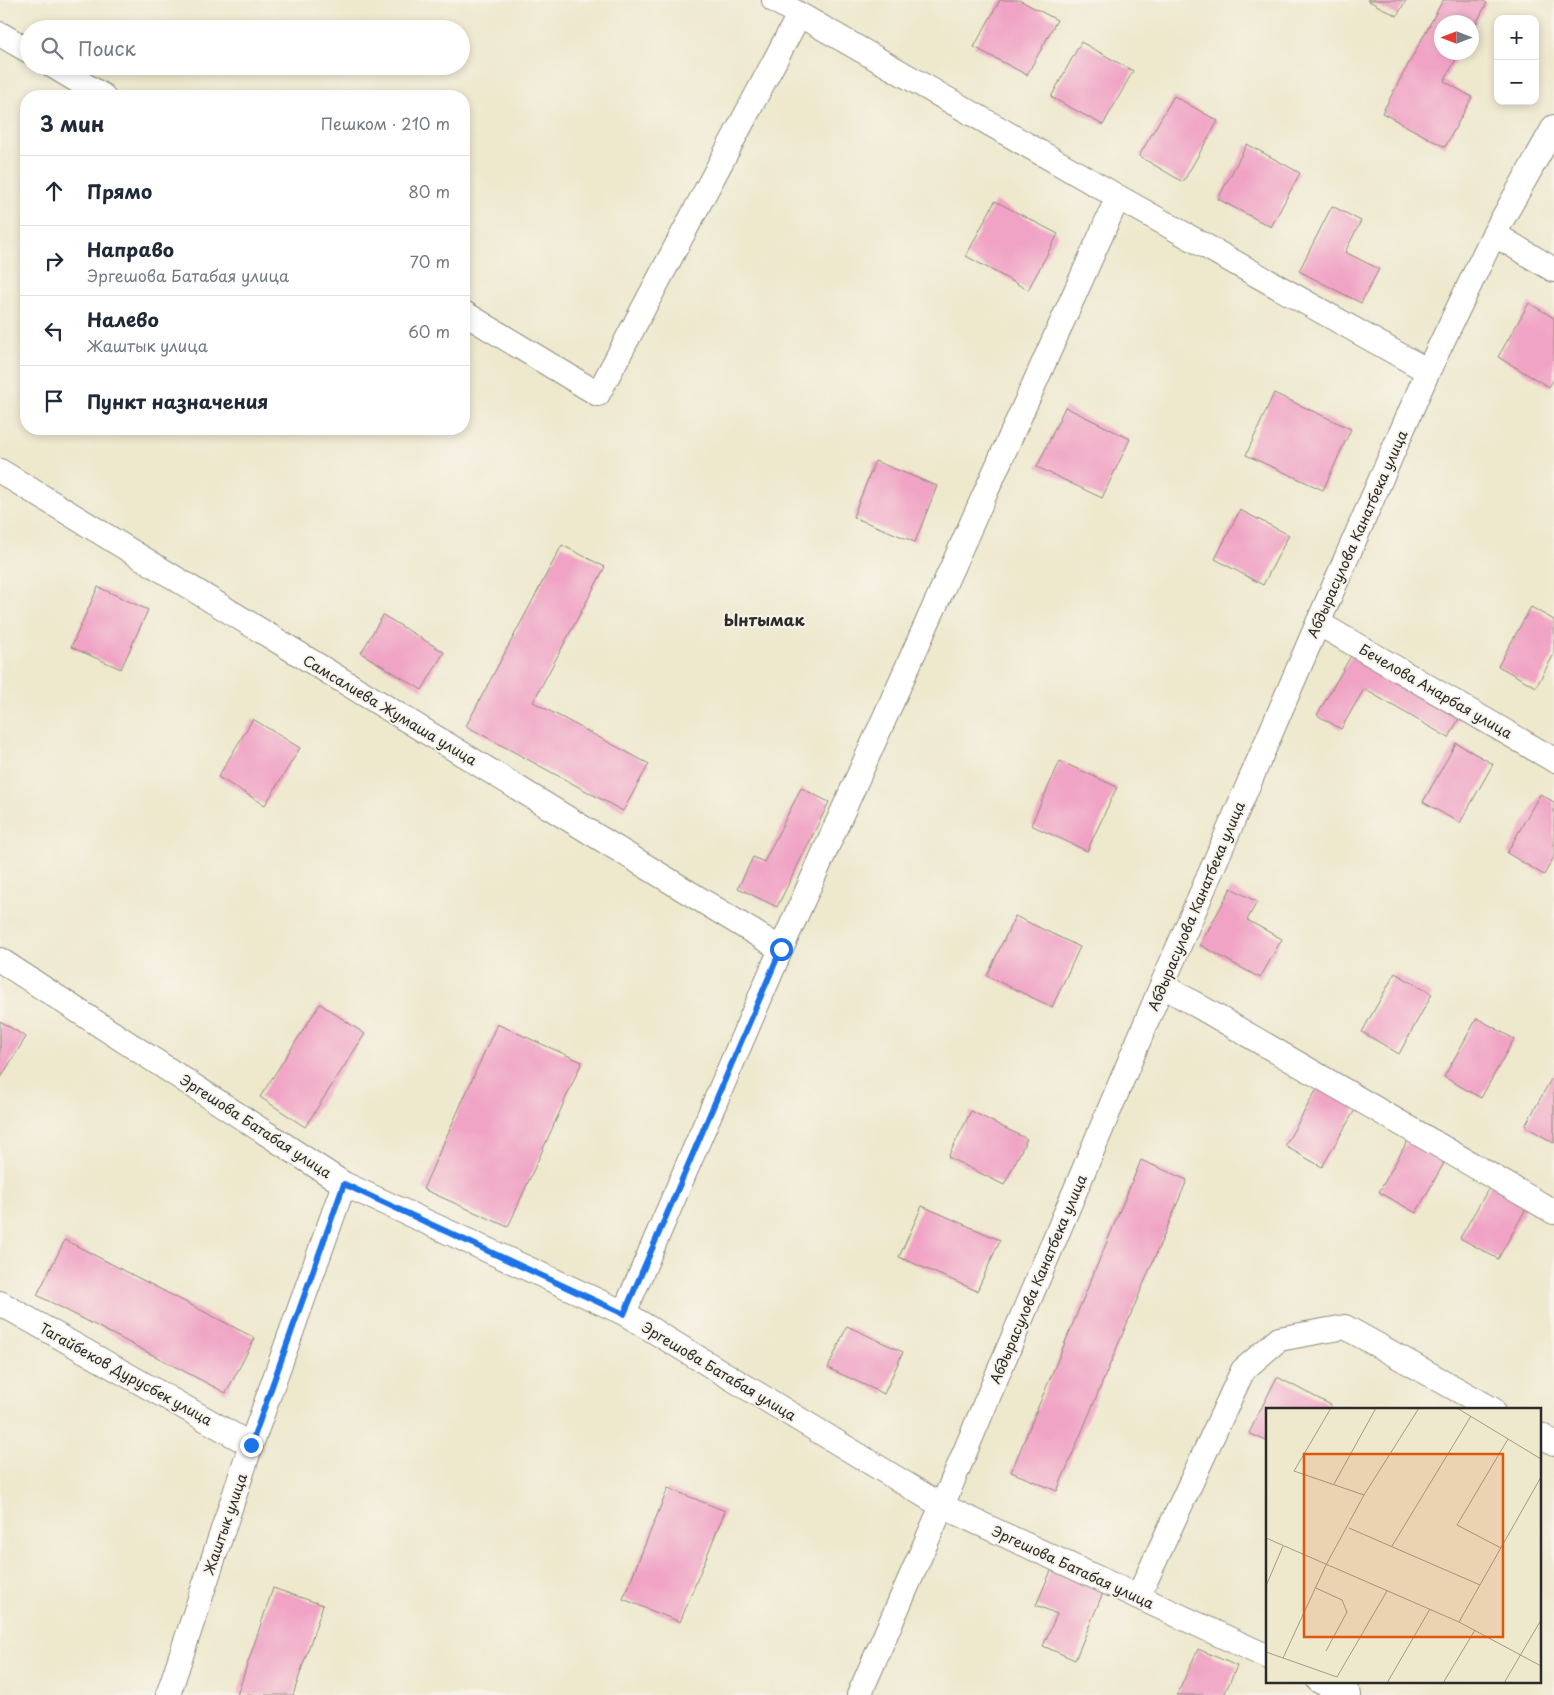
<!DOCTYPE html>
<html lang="ru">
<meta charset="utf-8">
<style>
:root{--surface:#fff;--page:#f2f2f3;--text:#1f2937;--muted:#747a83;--line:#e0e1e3}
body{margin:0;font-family:"Playpen Sans",sans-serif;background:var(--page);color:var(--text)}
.controls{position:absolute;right:15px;top:15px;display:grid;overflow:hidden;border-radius:10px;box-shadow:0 2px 8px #0003}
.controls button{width:45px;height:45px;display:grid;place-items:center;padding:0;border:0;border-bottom:1px solid var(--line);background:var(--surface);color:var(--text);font:25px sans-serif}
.compass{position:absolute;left:1434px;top:15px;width:45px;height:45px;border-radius:50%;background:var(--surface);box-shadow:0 2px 8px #0003;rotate:270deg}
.stop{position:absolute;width:15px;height:15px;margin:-11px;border:4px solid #1a73e8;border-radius:50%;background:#fff}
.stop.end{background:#1a73e8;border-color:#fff;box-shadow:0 1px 5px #0008}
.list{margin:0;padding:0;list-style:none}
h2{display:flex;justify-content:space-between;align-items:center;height:65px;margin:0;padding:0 20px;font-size:21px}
h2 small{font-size:16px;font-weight:400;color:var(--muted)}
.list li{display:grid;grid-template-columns:32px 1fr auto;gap:15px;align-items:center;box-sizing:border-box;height:70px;padding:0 20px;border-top:1px solid var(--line)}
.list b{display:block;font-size:19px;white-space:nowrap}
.list p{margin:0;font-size:16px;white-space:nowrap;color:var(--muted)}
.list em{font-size:16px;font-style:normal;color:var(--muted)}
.icon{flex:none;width:28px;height:28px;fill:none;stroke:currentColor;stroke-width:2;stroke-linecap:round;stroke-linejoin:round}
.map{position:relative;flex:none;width:1554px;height:1695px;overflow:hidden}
.search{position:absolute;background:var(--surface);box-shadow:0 2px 8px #0003;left:20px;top:20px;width:450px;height:55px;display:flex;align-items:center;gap:12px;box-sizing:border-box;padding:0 18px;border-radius:28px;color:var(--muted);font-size:19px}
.panel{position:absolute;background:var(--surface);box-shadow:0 2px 8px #0003;left:20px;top:90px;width:450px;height:345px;border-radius:20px}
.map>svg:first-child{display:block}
.building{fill:#f0a3c4}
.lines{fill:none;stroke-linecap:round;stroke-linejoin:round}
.street-casing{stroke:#8c8a7c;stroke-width:26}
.street{stroke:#fff;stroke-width:24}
.route{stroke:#1a73e8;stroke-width:6}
.labels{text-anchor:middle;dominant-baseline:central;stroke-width:4;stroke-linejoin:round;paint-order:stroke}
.street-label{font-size:14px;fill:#2b2b2b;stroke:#f7f3e8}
.quarter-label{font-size:16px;font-weight:bold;fill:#2b2b2b;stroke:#f7f3e8}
.inset-road{fill:none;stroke:#a09c8c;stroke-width:1}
.view{fill:#df570e;fill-opacity:0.15;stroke:#df570e;stroke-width:2.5}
.inset-edge{fill:none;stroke:#2b2b2b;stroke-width:2.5}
</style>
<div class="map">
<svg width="1554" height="1695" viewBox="0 0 1554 1695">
<rect width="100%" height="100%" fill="#f7f3e8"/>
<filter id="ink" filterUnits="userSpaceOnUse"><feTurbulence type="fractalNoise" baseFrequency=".02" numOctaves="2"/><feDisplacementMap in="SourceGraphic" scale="10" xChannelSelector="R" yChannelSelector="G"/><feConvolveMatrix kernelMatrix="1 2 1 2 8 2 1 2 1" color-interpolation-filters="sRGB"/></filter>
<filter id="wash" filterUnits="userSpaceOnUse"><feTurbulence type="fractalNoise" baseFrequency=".0096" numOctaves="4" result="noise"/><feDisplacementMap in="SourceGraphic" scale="20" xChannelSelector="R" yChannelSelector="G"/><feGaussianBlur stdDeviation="1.12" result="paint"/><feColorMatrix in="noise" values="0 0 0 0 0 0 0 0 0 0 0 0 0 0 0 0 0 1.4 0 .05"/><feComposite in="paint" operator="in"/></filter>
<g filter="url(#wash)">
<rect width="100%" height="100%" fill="#eee8cd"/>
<g id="blocks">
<!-- building -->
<path class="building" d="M1000 0H1019L1057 20 1027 75 974 47Z
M1367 0H1406L1397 16Z
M1443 0H1481L1487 3 1472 31V22H1442V52H1460L1444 81 1472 97 1445 147 1382 113Z
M1081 42 1133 71 1103 125 1051 97Z
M1174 96 1218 121 1183 182 1139 156Z
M1247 144 1300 173 1271 227 1218 199Z
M995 201 1058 234 1028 290 966 256Z
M1332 206 1361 221 1345 252 1379 269 1361 303 1299 271Z
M1529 303 1554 318V379L1549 387 1498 357Z
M1274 393 1351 429 1323 490 1246 455Z
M1065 407 1130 439 1102 498 1037 467Z
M875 461 937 486 915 542 853 517Z
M1240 510 1289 535 1263 585 1215 559Z
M562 545 605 567 533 702 649 764 623 811 466 726Z
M98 587 148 610 121 669 71 647Z
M1531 607 1554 620V654L1536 687 1498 666Z
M383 615 444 652 422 690 361 653Z
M1352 654 1460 716 1449 738 1364 689 1341 729 1317 715Z
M253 719 300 748 265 805 218 777Z
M1456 743 1493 764 1460 823 1423 802Z
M1060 761 1117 787 1087 851 1031 825Z
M801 788 829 802 777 907 738 888 753 857 764 862Z
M1540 794 1554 802V857L1544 875 1507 853Z
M1231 888 1257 902 1247 920 1282 939 1260 978 1200 945Z
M1015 916 1080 947 1052 1007 987 976Z
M1395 973 1432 994 1399 1054 1362 1032Z
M320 1004 365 1034 305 1127 260 1097Z
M1477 1018 1514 1039 1481 1098 1444 1077Z
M0 1021 26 1037 0 1079Z
M497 1024 582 1062 508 1227 423 1189Z
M1554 1074V1143L1525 1126Z
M1318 1087 1356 1108 1322 1167 1285 1146Z
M971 1111 1027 1139 1004 1185 948 1157Z
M1412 1133 1449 1154 1416 1213 1379 1192Z
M1141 1160 1187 1180 1057 1491 1011 1472Z
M1494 1179 1531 1200 1498 1259 1460 1238Z
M922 1206 1000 1240 977 1291 899 1257Z
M65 1240 255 1338 226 1393 37 1295Z
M847 1326 903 1352 884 1394 828 1368Z
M1277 1377 1331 1405 1329 1409H1268V1442L1249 1433Z
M668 1488 725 1511 680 1622 623 1599Z
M1053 1566 1105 1588 1075 1660 1043 1646 1057 1614 1036 1605Z
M273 1588 323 1605 293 1695H237Z
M1198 1649 1237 1666 1224 1695H1177Z"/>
</g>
</g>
<g filter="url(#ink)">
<use href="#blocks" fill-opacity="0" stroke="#8c8a7c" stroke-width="1"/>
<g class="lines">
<!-- street casing -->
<g class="street-casing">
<path id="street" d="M774 0 1118 197 1428 371
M0 34 29 51
M53 66 103 96
M1494 234 1554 270
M464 313 598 394 799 15
M0 471 781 949
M1318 623 1554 760
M0 960 344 1184 624 1313 942 1506 1268 1657
M1162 985 1554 1212
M0 1303 251 1445
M624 1313 781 949 1118 197
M1540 1435 1554 1443
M1138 1597 1243 1370 1279 1339 1345 1327 1492 1409
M1319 1681 1349 1695
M168 1695 251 1445 344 1184
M859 1695 942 1506 1162 985 1318 623 1428 371 1494 234 1554 127"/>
</g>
<!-- street -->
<use href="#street" class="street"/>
</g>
</g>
<g class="lines" filter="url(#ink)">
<!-- route -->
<path class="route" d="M251 1445 344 1184 624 1314 781 949"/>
</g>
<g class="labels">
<!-- street labels -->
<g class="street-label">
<text transform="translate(1357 534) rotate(-66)">Абдырасулова Канатбека улица</text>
<text transform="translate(1436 691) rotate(30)">Бечелова Анарбая улица</text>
<text transform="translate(390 710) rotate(31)">Самсалиева Жумаша улица</text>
<text transform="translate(1196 906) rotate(-67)">Абдырасулова Канатбека улица</text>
<text transform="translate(256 1126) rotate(33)">Эргешова Батабая улица</text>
<text transform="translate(1038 1279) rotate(-67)">Абдырасулова Канатбека улица</text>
<text transform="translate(719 1371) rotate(31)">Эргешова Батабая улица</text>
<text transform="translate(126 1374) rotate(29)">Тагайбеков Дурусбек улица</text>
<text transform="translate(225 1524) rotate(-71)">Жаштык улица</text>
<text transform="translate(1073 1567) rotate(25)">Эргешова Батабая улица</text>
</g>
<!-- quarter labels -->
<g class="quarter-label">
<text x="764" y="619">Ынтымак</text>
</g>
</g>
<!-- overview -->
<g transform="translate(1266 1408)">
<rect width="275" height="275" fill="#eee8cd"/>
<path class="inset-road" d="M65 0 28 63 98 87M191 0 275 51M68 76 110 0M83 120 214 177M0 130 193 214 275 258M126 138 205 8M235 140 191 117 242 31M0 178 17 138M50 180 76 192 81 204 60 243M193 214 275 69M0 244 71 269 121 183M17 250 60 157 98 87 153 0M121 275 164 201M177 275 209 222M238 275 275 212"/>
<path class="view" d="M38 46H237V229H38Z"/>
<rect width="275" height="275" class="inset-edge"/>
</g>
</svg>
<div class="controls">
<button>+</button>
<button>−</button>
</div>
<svg class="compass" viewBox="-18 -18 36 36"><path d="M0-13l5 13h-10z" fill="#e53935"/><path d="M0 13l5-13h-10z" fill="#747a83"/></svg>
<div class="stop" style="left:781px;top:949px"></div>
<div class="stop end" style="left:251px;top:1445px"></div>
<div class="search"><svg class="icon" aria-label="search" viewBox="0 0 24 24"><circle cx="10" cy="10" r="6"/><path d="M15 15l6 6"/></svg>Поиск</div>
<section class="panel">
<h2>3 мин<small>Пешком · 210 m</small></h2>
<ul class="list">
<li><svg class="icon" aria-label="ahead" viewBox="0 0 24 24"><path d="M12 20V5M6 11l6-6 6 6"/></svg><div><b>Прямо</b></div><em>80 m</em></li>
<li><svg class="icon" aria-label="right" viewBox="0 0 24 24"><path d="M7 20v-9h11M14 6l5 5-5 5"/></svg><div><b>Направо</b><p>Эргешова Батабая улица</p></div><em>70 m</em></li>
<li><svg class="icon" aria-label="left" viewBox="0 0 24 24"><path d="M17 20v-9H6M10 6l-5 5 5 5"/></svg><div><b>Налево</b><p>Жаштык улица</p></div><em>60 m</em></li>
<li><svg class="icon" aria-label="arrive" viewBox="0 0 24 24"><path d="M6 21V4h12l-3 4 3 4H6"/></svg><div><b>Пункт назначения</b></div></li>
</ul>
</section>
</div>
